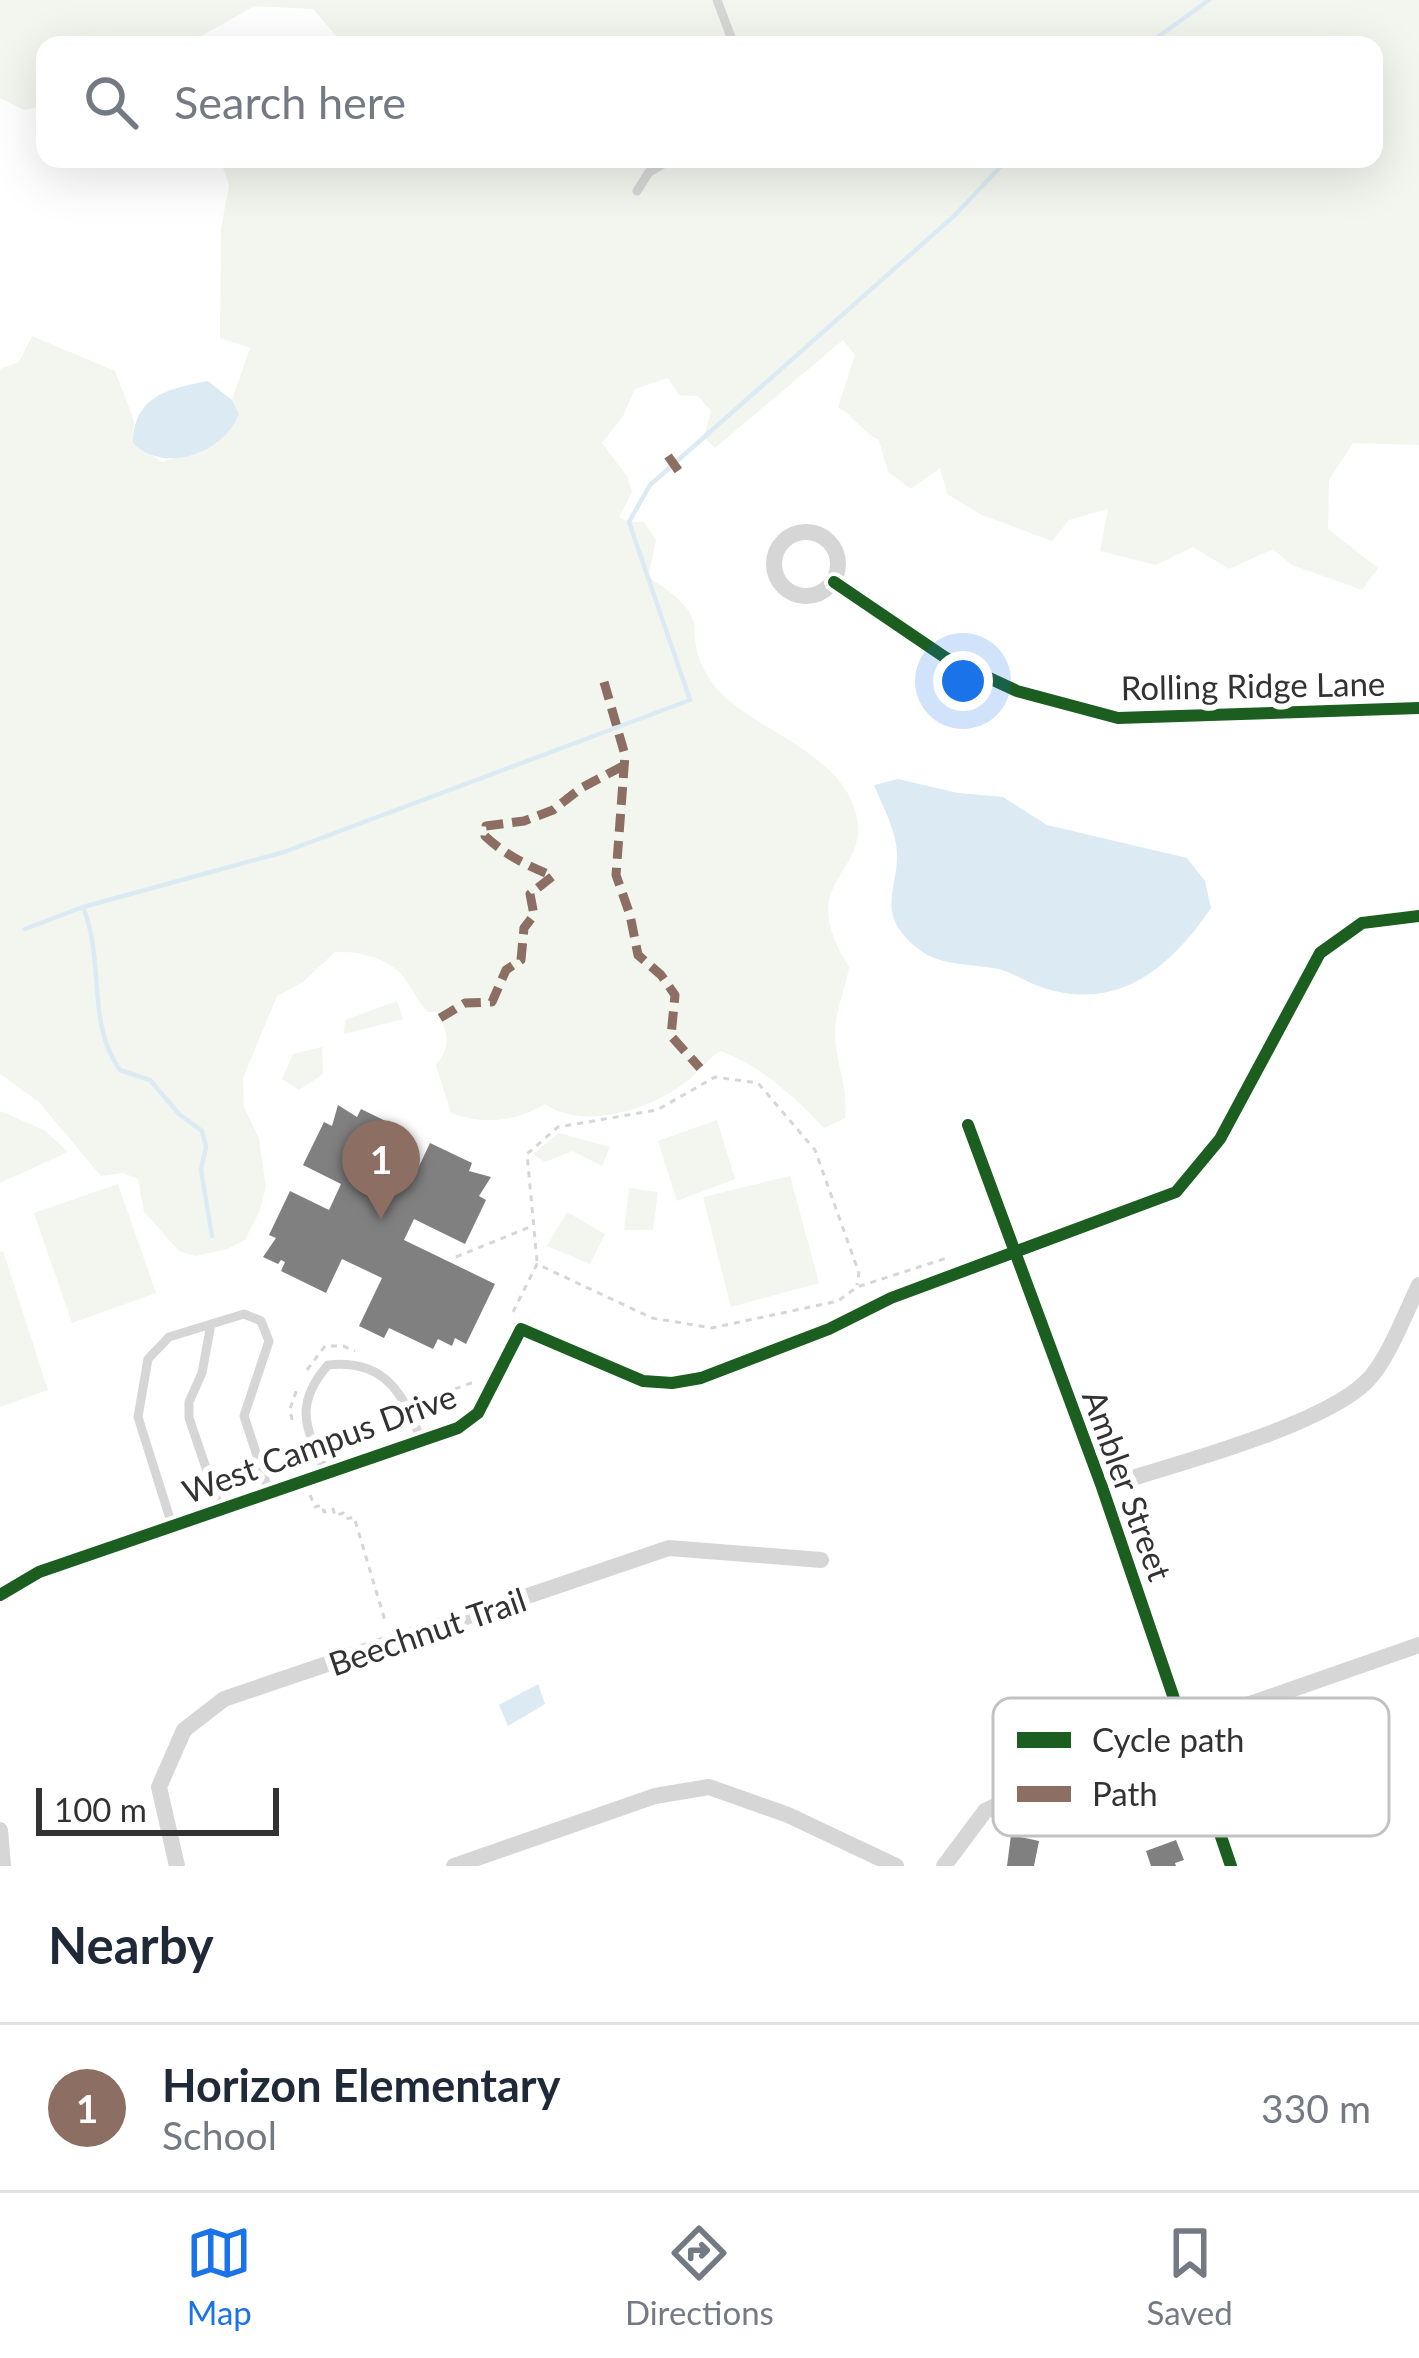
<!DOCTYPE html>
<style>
:root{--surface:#fff;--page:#f2f2f3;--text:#1f2937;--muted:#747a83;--line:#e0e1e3;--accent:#1a73e8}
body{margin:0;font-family:Lato,sans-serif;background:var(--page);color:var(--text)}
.scale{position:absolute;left:36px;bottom:30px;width:243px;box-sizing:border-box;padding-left:12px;border:6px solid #323232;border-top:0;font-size:33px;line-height:42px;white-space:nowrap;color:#323232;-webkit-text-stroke:9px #fff;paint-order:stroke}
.you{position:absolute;left:963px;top:681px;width:42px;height:42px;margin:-30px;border:9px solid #fff;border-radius:50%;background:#1a73e8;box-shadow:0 0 0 18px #1a73e833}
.badge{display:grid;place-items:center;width:78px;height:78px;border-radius:50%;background:var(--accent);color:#fff;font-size:39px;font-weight:700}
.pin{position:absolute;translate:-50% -99px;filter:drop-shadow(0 3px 6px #0008)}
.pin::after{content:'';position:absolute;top:63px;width:42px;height:36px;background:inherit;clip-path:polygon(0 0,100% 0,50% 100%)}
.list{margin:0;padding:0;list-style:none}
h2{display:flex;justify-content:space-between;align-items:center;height:156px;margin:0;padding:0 48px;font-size:51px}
h2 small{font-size:39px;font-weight:400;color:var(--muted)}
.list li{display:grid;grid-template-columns:78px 1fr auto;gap:36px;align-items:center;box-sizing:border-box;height:168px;padding:0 48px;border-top:3px solid var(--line)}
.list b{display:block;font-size:45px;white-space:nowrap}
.list p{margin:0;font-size:39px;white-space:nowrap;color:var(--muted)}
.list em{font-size:39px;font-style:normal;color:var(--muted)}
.icon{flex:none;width:66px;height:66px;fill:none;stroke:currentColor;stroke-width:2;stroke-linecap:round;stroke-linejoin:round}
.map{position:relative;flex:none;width:1419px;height:1866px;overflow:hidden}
.search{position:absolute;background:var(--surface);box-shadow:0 12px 48px #0002;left:36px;right:36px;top:36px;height:132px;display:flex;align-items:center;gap:30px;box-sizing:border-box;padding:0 42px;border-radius:24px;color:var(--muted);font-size:45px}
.sheet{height:324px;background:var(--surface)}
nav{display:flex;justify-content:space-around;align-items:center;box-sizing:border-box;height:168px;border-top:3px solid var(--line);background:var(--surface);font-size:33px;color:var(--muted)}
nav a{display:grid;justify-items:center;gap:6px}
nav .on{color:var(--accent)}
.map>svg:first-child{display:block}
.green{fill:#f2f6ee}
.water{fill:#dcebf3}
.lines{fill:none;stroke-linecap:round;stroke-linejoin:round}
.stream{stroke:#dcebf3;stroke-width:4.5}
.building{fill:#808080}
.path{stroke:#d6d6d6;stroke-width:3;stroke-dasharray:6 6;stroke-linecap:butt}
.lane{stroke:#d6d6d6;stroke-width:9}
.street{stroke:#d6d6d6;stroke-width:16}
.quiet{stroke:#8d6e63;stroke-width:9;stroke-dasharray:18 9;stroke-linecap:butt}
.cycleway-casing{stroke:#fff;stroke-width:20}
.cycleway{stroke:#1b5e20;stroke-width:12}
.labels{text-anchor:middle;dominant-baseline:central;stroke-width:12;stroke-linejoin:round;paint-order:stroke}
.street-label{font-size:33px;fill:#323232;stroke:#fff}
.key{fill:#fff;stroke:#c2c2c2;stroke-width:3}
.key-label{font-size:33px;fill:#323232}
</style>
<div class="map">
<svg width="1419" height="1866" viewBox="0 0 1419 1866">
<rect width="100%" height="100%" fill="#fff"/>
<!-- green -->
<path class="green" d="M0 0H1419V445L1353 443 1329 480 1328 529 1378 568 1362 590 1292 565 1273 549 1229 569 1193 547 1156 565 1100 551 1108 509 1069 520 1052 541 982 515 947 494 940 468 911 489 888 472 879 440C861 431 855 417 838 407L855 355 843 340 715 448 704 437 711 411 698 396 679 395 668 378 635 389 623 416 602 443 627 476 632 492 619 517 629 522H644L656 540 648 577C663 587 687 601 693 620 695 626 694 633 695 639 697 661 707 679 723 695 762 732 835 753 854 807 878 875 790 874 849 967 846 988 835 1012 835 1032 835 1063 849 1087 845 1118L824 1128C795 1097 760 1065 720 1051 708 1059 701 1069 691 1078 656 1108 585 1132 545 1104 515 1122 484 1125 451 1113L436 1065C452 1045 448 1033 437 1012H428C415 1000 411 983 399 972 382 956 357 951 335 952L303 982 277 996 243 1078 244 1107 259 1139 266 1187 260 1210 245 1240 227 1249 196 1256 179 1251 144 1212 138 1179 123 1173 101 1176 38 1101 0 1074V369L19 362 32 336 115 371 134 421 133 443 162 462 203 449 238 415 232 400 250 348 220 338 221 229 229 185 220 159H1374V45H344L313 9 254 6 186 45H45V106L24 110 0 98Z
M397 1001 403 1019 344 1034 345 1020Z
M322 1047 323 1074 299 1090 282 1079 293 1054Z
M0 1111 44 1130 68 1152 0 1183Z
M717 1120 735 1179 677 1201 658 1141Z
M559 1133 610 1147 602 1166 572 1151 545 1162 533 1154Z
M790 1176 819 1283 731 1307 703 1197Z
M118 1184 156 1293 72 1323 34 1213Z
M629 1188 658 1192 653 1230H624Z
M567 1212 605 1234 590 1264 547 1246Z
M3 1251 48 1390 0 1407V1252Z"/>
<!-- water -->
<path class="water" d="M208 381 232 400 239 414C224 453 164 475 133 443 134 396 167 389 208 381Z
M898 779 958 793 1003 797 1047 825 1187 858 1205 881 1211 908C1171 967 1119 1012 1044 988 1026 983 1010 970 993 968 956 962 929 967 902 933 881 908 898 882 897 854 897 832 882 805 874 785Z
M538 1684 545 1704 508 1726 499 1705Z"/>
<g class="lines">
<!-- stream -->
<path class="stream" d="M1147 45 1209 0
M83 907C105 960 86 1023 120 1070L150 1080 179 1114 202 1131 206 1147 201 1170 212 1236
M25 929 83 907 284 852 690 700 629 522 650 485 954 216 1008 159"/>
</g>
<!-- building -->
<path class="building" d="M338 1105 357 1117 361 1109 404 1130 387 1164 414 1177 430 1143 472 1163 469 1171 491 1177 479 1196 486 1200 465 1244 414 1219 404 1240 495 1284 466 1344 455 1338 452 1346 438 1339 433 1349 389 1328 384 1338 359 1326 382 1278 342 1259 326 1293 281 1271 285 1262 281 1260 278 1264 263 1257 276 1238 269 1235 290 1191 329 1210 341 1184 303 1165 324 1122 332 1126Z
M1011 1835 1039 1841 1034 1866H1007Z
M1176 1840 1184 1860 1175 1863 1176 1866H1151L1146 1851Z"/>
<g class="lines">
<!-- path -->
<path class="path" d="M456 1257 532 1226
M537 1261 527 1154 558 1127 657 1110 715 1077 758 1083 815 1150 859 1273 857 1285
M513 1312 537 1264 652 1318 712 1328 838 1301 857 1287 947 1258
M307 1370 325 1346H343L355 1351
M421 1401 474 1382
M292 1420 290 1409 297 1389
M310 1495 315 1507 322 1505 324 1512 333 1509 335 1516 343 1513 346 1519 354 1517 386 1624"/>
<!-- lane -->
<path class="lane" d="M717 0 734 45
M637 191 649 172 672 159
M211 1324 202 1373 189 1402V1418L220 1509
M325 1471C306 1428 293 1405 328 1365 385 1359 404 1394 421 1440
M172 1525 138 1417 148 1359 169 1337 244 1314 261 1321 269 1341 244 1416 269 1492"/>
<!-- street -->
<path class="street" d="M774 564a32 32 0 1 1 64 0a32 32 0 1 1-64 0Z
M834 582 946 658 1017 691 1118 718 1419 708
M968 1125 1102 1487 1231 1866
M1102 1487C1167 1467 1320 1427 1366 1382 1387 1362 1406 1312 1419 1285
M0 1595 39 1572 458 1428 478 1413 521 1329 643 1381 672 1383 701 1378 829 1329 891 1298 1176 1192 1220 1139 1320 953 1362 923 1419 916
M0 1830 3 1866
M177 1866 159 1787 184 1730 224 1699 669 1548 821 1560
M454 1866 655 1796 709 1787 788 1815 896 1866
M944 1866 985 1811 1061 1775 1184 1727 1419 1645"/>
<!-- quiet -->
<path class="quiet" d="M668 456 680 473
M604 682 625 755 616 875 630 915 638 955 661 975 675 995 671 1036 700 1068
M440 1018 465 1003 492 1002 506 970 521 960 524 928 534 915 530 894 553 876C528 866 505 855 485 836L486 826 524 821 553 810 581 788 623 766"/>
<!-- cycleway casing -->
<g class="cycleway-casing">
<path id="cycleway" d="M834 582 946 658 1017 691 1118 718 1419 708
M968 1125 1102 1487 1231 1866
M0 1595 39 1572 458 1428 478 1413 521 1329 643 1381 672 1383 701 1378 829 1329 891 1298 1176 1192 1220 1139 1320 953 1362 923 1419 916"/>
</g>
<!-- cycleway -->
<use href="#cycleway" class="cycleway"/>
</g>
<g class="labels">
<!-- street labels -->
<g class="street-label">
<text transform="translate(1253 685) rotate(-1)">Rolling Ridge Lane</text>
<text transform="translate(319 1443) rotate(-20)">West Campus Drive</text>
<text transform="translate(1128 1485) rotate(70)">Ambler Street</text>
<text transform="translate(427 1631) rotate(-19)">Beechnut Trail</text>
</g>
</g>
<!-- legend -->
<rect x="993" y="1698" width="396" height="138" rx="18" class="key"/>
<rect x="1017" y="1732" width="54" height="16" fill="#1b5e20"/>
<rect x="1017" y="1786" width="54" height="16" fill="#8d6e63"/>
<g class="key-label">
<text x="1092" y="1752">Cycle path</text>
<text x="1092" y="1806">Path</text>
</g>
</svg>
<div class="scale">100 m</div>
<div class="you"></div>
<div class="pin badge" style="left:381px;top:1219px;background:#8d6e63">1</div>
<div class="search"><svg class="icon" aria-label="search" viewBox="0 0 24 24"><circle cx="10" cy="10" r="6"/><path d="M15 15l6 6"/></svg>Search here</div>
</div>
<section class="sheet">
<h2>Nearby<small></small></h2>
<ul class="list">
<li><span class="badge" style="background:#8d6e63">1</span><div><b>Horizon Elementary</b><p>School</p></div><em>330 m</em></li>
</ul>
</section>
<nav>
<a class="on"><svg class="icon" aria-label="map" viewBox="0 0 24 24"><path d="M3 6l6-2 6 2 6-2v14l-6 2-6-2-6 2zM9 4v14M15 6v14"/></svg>Map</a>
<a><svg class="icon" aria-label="directions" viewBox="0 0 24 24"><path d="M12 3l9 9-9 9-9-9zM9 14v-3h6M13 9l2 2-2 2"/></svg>Directions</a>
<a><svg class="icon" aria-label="saved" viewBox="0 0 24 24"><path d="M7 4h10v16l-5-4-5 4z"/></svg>Saved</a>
</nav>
